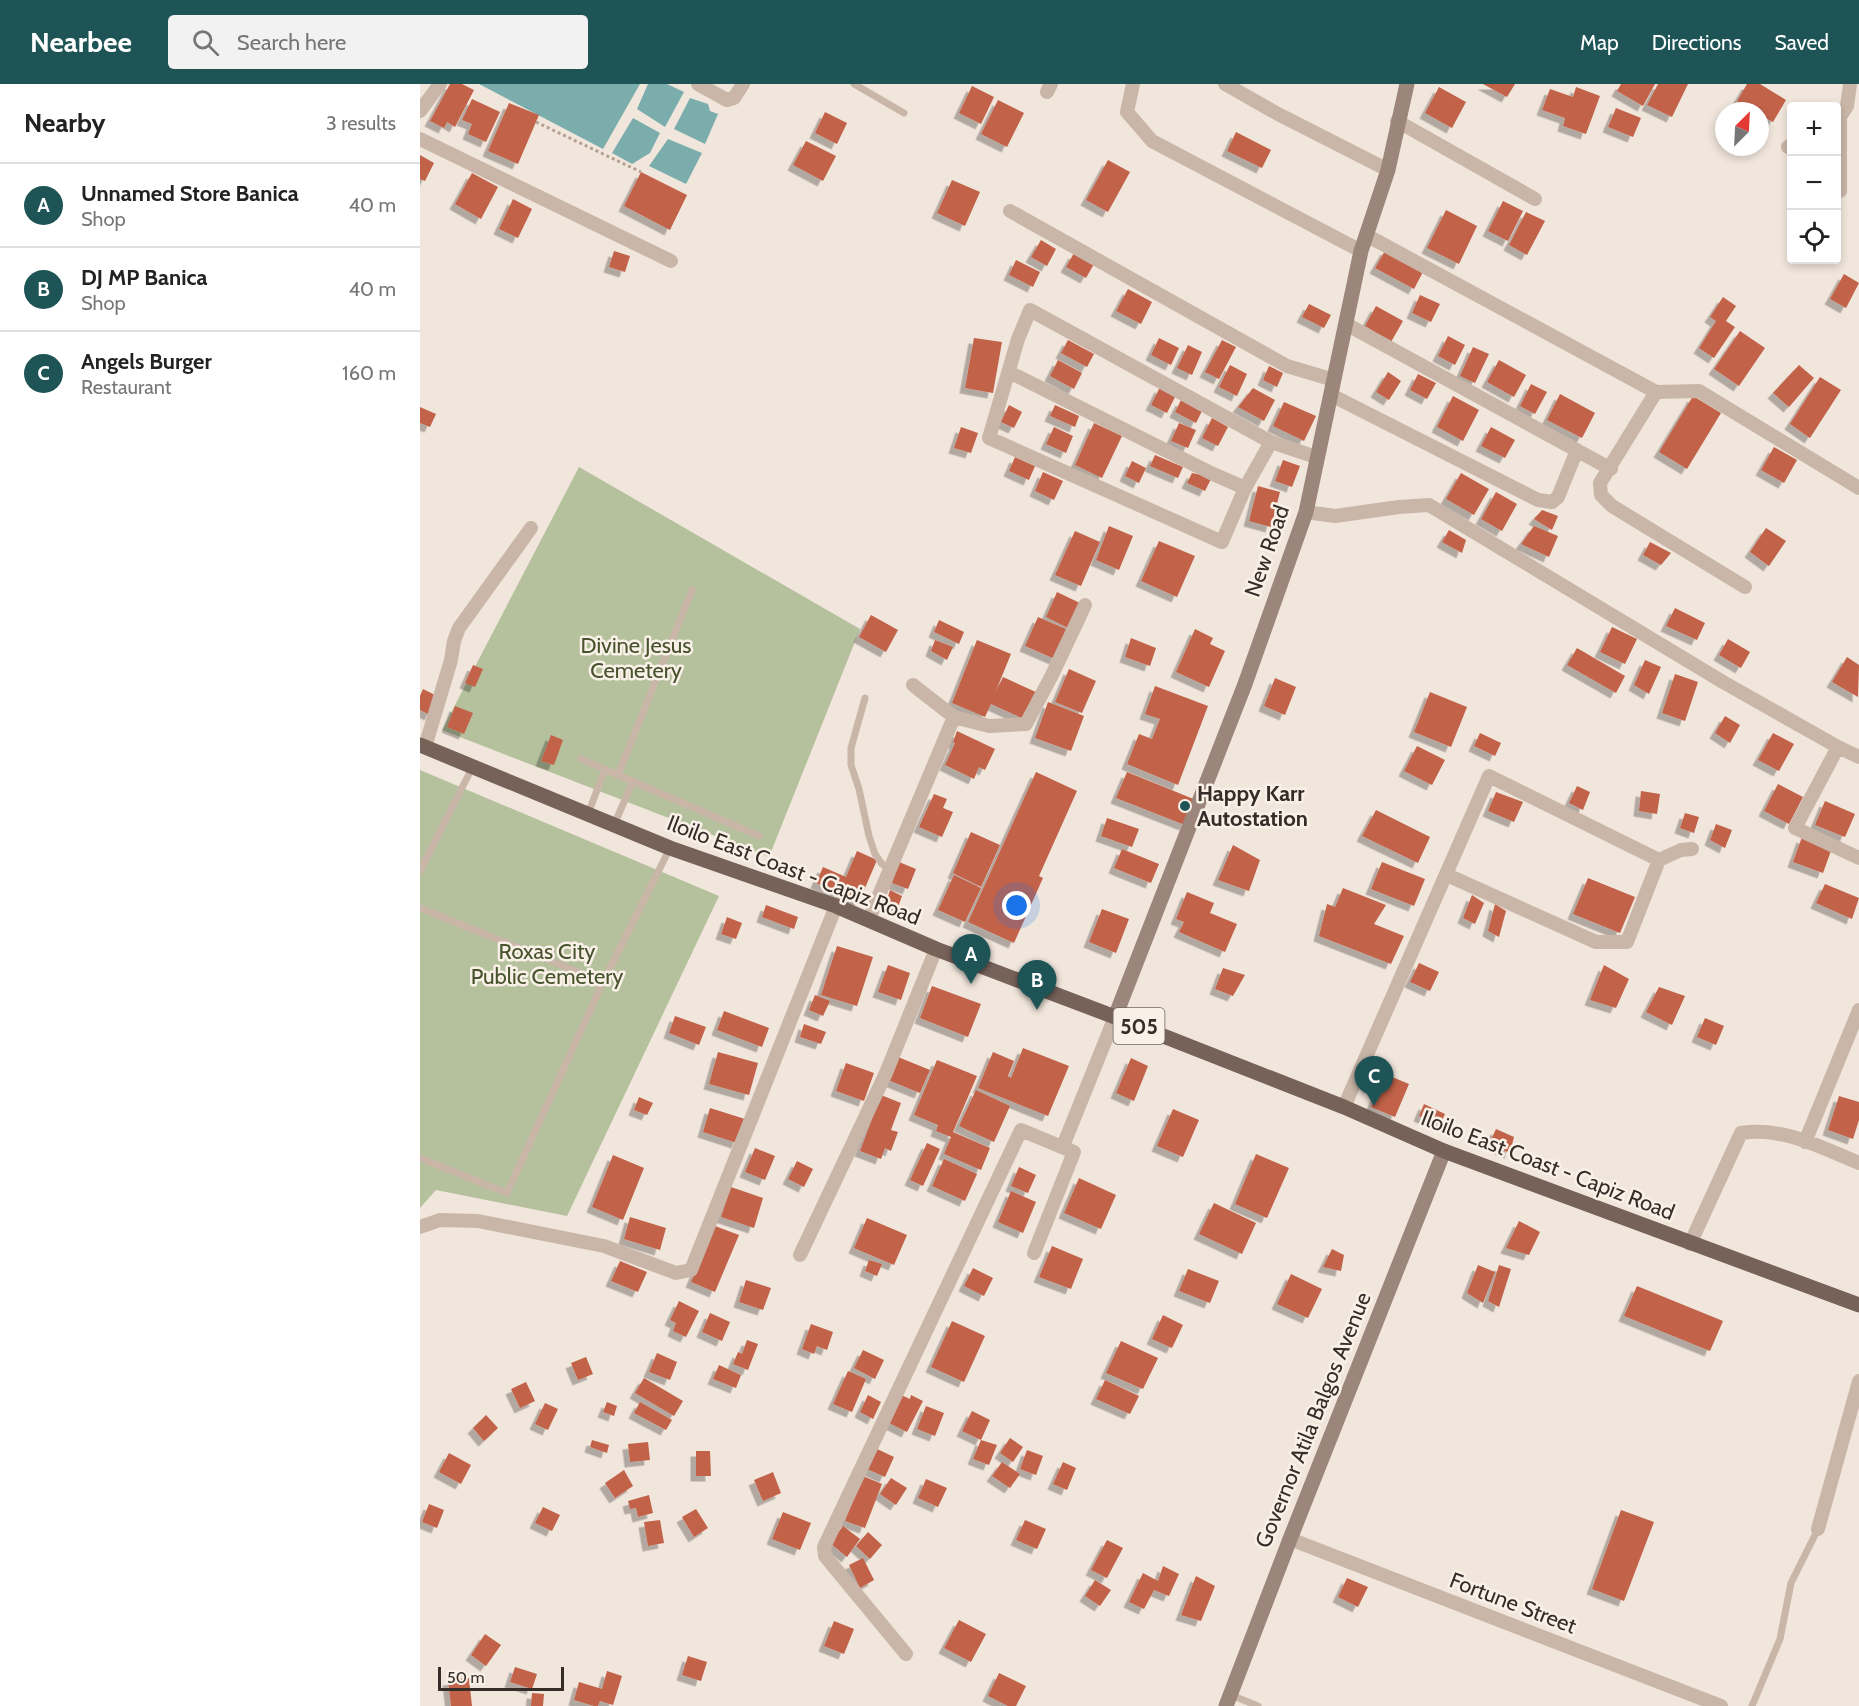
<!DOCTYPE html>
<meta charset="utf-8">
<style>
:root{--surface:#fff;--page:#f2f2f2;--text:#222;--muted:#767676;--line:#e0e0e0;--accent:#1f5456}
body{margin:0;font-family:Cabin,sans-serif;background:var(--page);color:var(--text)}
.controls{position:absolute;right:18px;top:18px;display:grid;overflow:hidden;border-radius:6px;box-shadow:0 3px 9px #0003}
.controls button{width:54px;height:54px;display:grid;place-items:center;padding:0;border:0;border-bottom:2px solid var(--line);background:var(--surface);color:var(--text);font:30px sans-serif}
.compass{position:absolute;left:1295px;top:18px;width:54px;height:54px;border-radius:50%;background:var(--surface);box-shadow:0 3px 9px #0003;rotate:24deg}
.scale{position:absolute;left:18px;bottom:15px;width:126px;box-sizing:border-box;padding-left:6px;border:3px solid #362c28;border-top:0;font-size:16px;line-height:21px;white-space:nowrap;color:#362c28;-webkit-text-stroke:4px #f9f1e8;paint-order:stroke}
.you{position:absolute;left:597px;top:822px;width:21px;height:21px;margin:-15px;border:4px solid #fff;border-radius:50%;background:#1a73e8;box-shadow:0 0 0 9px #1a73e833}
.badge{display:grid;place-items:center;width:39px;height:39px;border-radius:50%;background:var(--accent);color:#fff;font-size:20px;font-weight:700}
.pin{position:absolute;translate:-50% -50px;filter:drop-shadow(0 2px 3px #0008)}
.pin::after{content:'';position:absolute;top:32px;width:21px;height:18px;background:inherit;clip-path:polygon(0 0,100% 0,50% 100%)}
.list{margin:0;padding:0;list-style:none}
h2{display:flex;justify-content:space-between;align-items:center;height:78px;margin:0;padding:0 24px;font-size:26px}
h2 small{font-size:20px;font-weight:400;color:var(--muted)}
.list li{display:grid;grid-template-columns:39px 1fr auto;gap:18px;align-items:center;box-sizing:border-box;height:84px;padding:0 24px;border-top:2px solid var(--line)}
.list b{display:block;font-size:22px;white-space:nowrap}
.list p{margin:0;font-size:20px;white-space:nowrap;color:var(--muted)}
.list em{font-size:20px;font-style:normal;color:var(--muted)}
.icon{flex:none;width:33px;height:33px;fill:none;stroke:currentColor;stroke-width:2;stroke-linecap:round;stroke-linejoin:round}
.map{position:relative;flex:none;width:1439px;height:1622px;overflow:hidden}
header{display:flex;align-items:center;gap:36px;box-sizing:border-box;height:84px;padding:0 30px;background:var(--accent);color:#fff}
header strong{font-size:28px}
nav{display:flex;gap:33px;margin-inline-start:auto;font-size:21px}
.search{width:420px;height:54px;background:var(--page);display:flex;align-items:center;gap:15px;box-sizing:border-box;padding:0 21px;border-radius:6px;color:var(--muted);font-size:22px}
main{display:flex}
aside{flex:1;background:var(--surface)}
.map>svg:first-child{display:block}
.green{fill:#b5c09c}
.water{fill:#7cadad}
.building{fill:#c26249;filter:url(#shadow)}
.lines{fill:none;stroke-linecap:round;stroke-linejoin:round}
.path{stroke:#b5a092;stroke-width:3;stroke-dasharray:3 3;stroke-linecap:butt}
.lane{stroke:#c9b6a8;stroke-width:7}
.street{stroke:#c9b6a8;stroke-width:14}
.secondary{stroke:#9c857a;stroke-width:15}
.primary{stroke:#77625a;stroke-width:15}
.poi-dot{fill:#1f5456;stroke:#f9f1e8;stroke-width:2}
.labels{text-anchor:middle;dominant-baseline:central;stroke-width:5;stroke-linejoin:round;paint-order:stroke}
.shield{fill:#f9f1e8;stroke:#706762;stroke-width:1.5}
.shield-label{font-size:21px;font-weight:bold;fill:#362c28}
.street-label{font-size:22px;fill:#362c28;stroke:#f9f1e8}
.park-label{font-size:22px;fill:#47532d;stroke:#f9f1e8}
.poi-label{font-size:22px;font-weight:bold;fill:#362c28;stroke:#f9f1e8;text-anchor:start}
</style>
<header>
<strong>Nearbee</strong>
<div class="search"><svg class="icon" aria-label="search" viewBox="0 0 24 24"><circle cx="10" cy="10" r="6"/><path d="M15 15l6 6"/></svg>Search here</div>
<nav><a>Map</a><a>Directions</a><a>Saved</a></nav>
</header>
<main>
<aside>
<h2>Nearby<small>3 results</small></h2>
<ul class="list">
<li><span class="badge">A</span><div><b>Unnamed Store Banica</b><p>Shop</p></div><em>40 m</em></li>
<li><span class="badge">B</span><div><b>DJ MP Banica</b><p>Shop</p></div><em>40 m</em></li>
<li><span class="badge">C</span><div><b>Angels Burger</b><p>Restaurant</p></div><em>160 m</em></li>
</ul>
</aside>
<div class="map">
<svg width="1439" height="1622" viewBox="0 0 1439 1622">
<defs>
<filter id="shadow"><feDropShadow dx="-5.5" dy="5.5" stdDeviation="0" flood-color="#0004"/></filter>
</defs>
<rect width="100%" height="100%" fill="#f1e6dc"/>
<!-- green -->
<path class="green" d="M159 383 440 545 349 773 22 646Z
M0 686 299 812 147 1132 16 1106 0 1124Z"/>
<!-- water -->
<path class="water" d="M59 0H220L183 65Z
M228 0H247L264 8 245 43 217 25Z
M270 14 288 20 290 27 298 30 285 60 254 45Z
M213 34 240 49 230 69 212 80 192 69Z
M248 55 282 69 266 100 229 82Z"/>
<!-- building -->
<path class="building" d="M30 0H42L54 6 35 43 27 38 24 44 10 37Z
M1063 0H1095L1087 13Z
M1201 0H1235L1223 22 1197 7Z
M1238 0H1268L1252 33 1227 21Z
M1327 0H1340L1366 16 1353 38 1340 31V27H1334L1317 17Z
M552 2 574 13 561 40 539 29Z
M1019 3 1046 18 1032 44 1005 29Z
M1156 3 1180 12 1166 50 1143 42 1145 34 1122 26 1130 5 1153 13Z
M52 15 80 28 66 58 48 50 52 40 42 36Z
M578 16 604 29 587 63 561 50Z
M89 19 119 31 98 80 68 67Z
M1196 24 1221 34 1213 53 1188 43Z
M405 28 427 39 417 60 395 49Z
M816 48 851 66 842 84 807 67Z
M386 57 416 72 403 97 373 81Z
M0 71 14 79 5 97 0 95Z
M688 76 710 88 688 128 666 116Z
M221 88 267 111 250 146 204 122Z
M52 89 78 103 61 135 35 120Z
M532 96 560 108 545 142 517 129Z
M93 115 112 125 98 154 79 145Z
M1083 117 1103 127 1088 157 1068 147Z
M1026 126 1057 142 1039 180 1007 164Z
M1106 128 1125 137 1107 171 1089 161Z
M621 156 636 165 627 182 611 173Z
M966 165 1004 186 994 205 955 184Z
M194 167 210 172 205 188 189 183Z
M654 169 674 180 666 194 646 183Z
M596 176 620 188 613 203 589 191Z
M1424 190 1439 199 1426 224 1410 215Z
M708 205 732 218 721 240 696 227Z
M1000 211 1020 220 1011 238 992 229Z
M1303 213 1316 222 1306 237 1315 243 1294 274 1279 264 1296 237 1290 233Z
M889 220 911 231 904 244 882 233Z
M956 222 983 237 971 258 945 242Z
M1320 247 1345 264 1319 302 1294 285Z
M1028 252 1045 261 1035 281 1018 272Z
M554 254 582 258 573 309 545 304Z
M739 254 759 264 751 281 731 271Z
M648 256 674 270 667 283 641 269Z
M802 256 816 263 799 295 785 288Z
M768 261 782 268 772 291 757 284Z
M1053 263 1069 270 1055 299 1040 292Z
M638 276 662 289 654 305 630 292Z
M1079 276 1106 291 1094 313 1067 298Z
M810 281 827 290 817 312 799 303Z
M1379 281 1394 294 1369 323 1353 309Z
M849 282 863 289 857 303 843 296Z
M968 288 981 297 969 316 956 308Z
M998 290 1016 299 1007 315 990 306Z
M1400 293 1421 306 1390 354 1370 340Z
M1111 300 1127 308 1115 330 1100 322Z
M740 303 756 311 747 329 731 321Z
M833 304 855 316 844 337 818 323Z
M1140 310 1175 329 1162 354 1127 336Z
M1033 312 1059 326 1043 357 1017 343Z
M1273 312 1301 329 1267 385 1239 368Z
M761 316 782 327 776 339 755 328Z
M864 318 896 332 884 357 853 342Z
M589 321 602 328 594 344 581 338Z
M635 321 659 332 655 343 630 332Z
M0 323 16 330 10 343 0 339Z
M792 334 808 343 798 362 782 354Z
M674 339 702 352 682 394 655 381Z
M759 339 776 346 768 364 751 357Z
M541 343 558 349 551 369 534 364Z
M634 343 653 352 646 369 626 360Z
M1071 343 1095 356 1085 374 1061 362Z
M1354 363 1377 376 1364 399 1341 386Z
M735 371 763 383 758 394 730 382Z
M595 373 615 382 609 396 589 387Z
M863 376 880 382 872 403 855 397Z
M712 377 726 384 719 399 705 392Z
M623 388 643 397 634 416 615 407Z
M772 389 792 393 785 407 767 399Z
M1041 389 1069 405 1054 431 1026 415Z
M838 402 860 408 851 443 829 437Z
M1076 408 1097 420 1082 447 1061 435Z
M1122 426 1138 432 1132 446 1114 435Z
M689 442 713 452 699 486 676 476Z
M1114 442 1138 452 1129 473 1101 460Z
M1346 444 1366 457 1349 482 1330 468Z
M1029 446 1046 456 1042 469 1022 458Z
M655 447 680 458 661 502 635 491Z
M739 457 775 472 757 513 721 497Z
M1230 458 1251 469 1241 481 1223 471Z
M637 508 662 520 650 545 626 533Z
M1255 524 1285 539 1277 556 1246 542Z
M451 531 478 546 466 568 439 553Z
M618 533 648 546 635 575 605 562Z
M519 536 544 548 539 560 514 548Z
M1192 543 1217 555 1205 580 1180 568Z
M775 545 793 554 790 560 805 567 789 603 756 588Z
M711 554 736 564 730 582 705 573Z
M1308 555 1330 568 1321 584 1299 571Z
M515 556 533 563 527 576 511 567Z
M557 556 591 570 575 609 583 593 618 609 606 636 571 620 565 633 532 619Z
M1157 564 1205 592 1196 609 1147 581Z
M1427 573 1439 581 1438 613 1412 598Z
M1225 576 1241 583 1229 610 1214 601Z
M53 581 63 585 55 603 45 599Z
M649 585 676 597 662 629 635 618Z
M1255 590 1278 598 1265 637 1242 629Z
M855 594 876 603 865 631 844 622Z
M735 602 788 622 758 701 707 680 719 650 732 655 740 635 725 630Z
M3 605 19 613 10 631 0 626V612Z
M1010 608 1047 623 1031 663 994 648Z
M628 618 664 632 651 667 615 654Z
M35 622 53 629 44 650 27 643Z
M1305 632 1320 641 1310 659 1295 649Z
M537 647 575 665 565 686 559 683 554 695 525 681 535 659 533 658Z
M1060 649 1081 659 1075 672 1054 662Z
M1353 649 1374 660 1359 687 1338 676Z
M131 651 143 656 134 681 121 677Z
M997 662 1025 676 1012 701 984 687Z
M616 688 657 707 619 792 623 794 594 859 548 838Z
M707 688 776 716 765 741 696 714Z
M1358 700 1383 713 1369 740 1344 727Z
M1157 702 1170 708 1163 726 1149 719Z
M1221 707 1240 710 1237 730 1219 727Z
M1076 708 1103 718 1094 738 1068 727Z
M514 710 527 715 523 724 533 728 522 753 499 743Z
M1405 717 1435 730 1425 753 1395 741Z
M956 726 1010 753 998 779 942 752Z
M1265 729 1279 733 1274 749 1260 744Z
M687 734 719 745 712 763 681 752Z
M1296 740 1312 746 1305 764 1290 756Z
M551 748 580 761 561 803 533 789Z
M1382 753 1412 764 1403 789 1373 778Z
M813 761 840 776 829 807 798 796Z
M702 765 739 780 731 799 694 784Z
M437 767 457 776 439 818 396 799 403 783 426 793Z
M479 778 496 785 488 805 472 799Z
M962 778 1005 795 994 822 951 805Z
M534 791 561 804 545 838 518 826Z
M1168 794 1215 813 1200 849 1153 830Z
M1405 800 1439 814 1432 835 1396 819Z
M923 804 966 821 954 840 984 852 971 880 899 852 907 820 915 823Z
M470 806 482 812 477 826 465 822Z
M767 808 794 819 790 829 817 840 805 868 759 848 764 838 756 835Z
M1052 811 1064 819 1055 840 1043 834Z
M1075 820 1086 827 1079 853 1068 847Z
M346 821 378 833 374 845 342 833Z
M682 825 709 835 696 869 669 858Z
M307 833 322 839 316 855 301 850Z
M417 862 453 873 437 922 401 911Z
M999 879 1019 888 1010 907 990 898Z
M468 881 490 889 481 916 458 908Z
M1184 881 1209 895 1196 924 1170 916Z
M803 884 825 891 813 912 795 905Z
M512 902 561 920 548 953 500 934Z
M1239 903 1265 912 1252 941 1226 928Z
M395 911 410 917 403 932 389 926Z
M304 927 349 944 342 963 297 946Z
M255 932 286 943 279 961 249 949Z
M1285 934 1304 942 1296 961 1277 953Z
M384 940 406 948 401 960 380 953Z
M603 964 649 982 628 1032 558 1004 573 968 594 977 588 992 591 994Z
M298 968 338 979 329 1011 289 1000Z
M478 973 510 986 500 1009 468 996Z
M711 974 728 982 714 1017 696 1009Z
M517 976 557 992 533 1048 570 1064 561 1086 524 1070 531 1053 516 1047 518 1041 494 1031Z
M426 979 454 989 444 1017 416 1007Z
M965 990 989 1000 975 1033 951 1023Z
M556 1006 590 1022 574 1058 539 1042Z
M461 1011 481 1019 471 1046 478 1048 471 1067 465 1064 461 1075 440 1067Z
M1419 1012 1439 1018V1036L1433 1055 1408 1046Z
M219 1013 233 1019 227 1031 214 1026Z
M1004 1020 1025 1030 1020 1041 999 1032Z
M290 1024 325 1035 317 1059 283 1048Z
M753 1025 779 1036 763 1073 737 1062Z
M1076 1045 1094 1053 1090 1069 1069 1060Z
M507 1059 520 1065 503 1102 490 1096Z
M335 1064 355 1072 345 1096 325 1088Z
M836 1070 869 1084 847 1134 815 1120Z
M193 1071 224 1084 203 1136 172 1123Z
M524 1075 557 1090 545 1117 512 1102Z
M377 1077 393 1085 384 1103 368 1095Z
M599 1083 616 1091 608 1109 591 1102Z
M659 1094 696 1111 681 1145 644 1129Z
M311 1103 343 1114 334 1144 301 1133Z
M591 1107 616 1118 603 1149 578 1138Z
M794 1119 836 1139 822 1170 779 1150Z
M210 1133 246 1144 240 1166 204 1155Z
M447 1134 487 1151 474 1181 434 1164Z
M1099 1137 1120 1148 1109 1171 1086 1164Z
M295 1142 319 1151 295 1208 271 1198Z
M632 1162 663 1175 651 1205 619 1193Z
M912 1165 924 1171 921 1187 903 1183Z
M449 1176 462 1180 457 1192 445 1187Z
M200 1177 227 1188 218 1208 191 1197Z
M1058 1181 1075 1188 1063 1219 1047 1209Z
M1079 1181 1091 1185 1079 1223 1068 1217Z
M553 1184 573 1194 564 1212 544 1202Z
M768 1185 799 1197 790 1219 759 1207Z
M871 1190 902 1205 888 1234 857 1220Z
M326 1196 351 1204 343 1226 319 1218Z
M1217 1202 1303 1237 1290 1267 1204 1232Z
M259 1217 279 1227 266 1253 253 1247 256 1239 250 1236Z
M290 1229 310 1238 302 1257 282 1248Z
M743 1231 763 1241 752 1264 732 1255Z
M532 1237 565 1252 544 1298 511 1283Z
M391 1240 413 1248 407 1266 397 1262 394 1270 382 1265Z
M327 1256 338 1260 328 1286 313 1280 318 1268 322 1270Z
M701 1257 738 1274 723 1305 686 1289Z
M443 1266 464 1276 455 1295 434 1284Z
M237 1269 257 1278 250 1296 229 1288Z
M166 1273 173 1290 158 1296 151 1279Z
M299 1281 321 1291 316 1304 293 1295Z
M428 1287 446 1295 432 1328 413 1320Z
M224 1294 263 1317 254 1332 215 1309Z
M685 1296 719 1312 710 1330 676 1315Z
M106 1298 115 1317 100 1324 91 1305Z
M479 1310 490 1315 491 1311 503 1317 487 1348 465 1337Z
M448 1311 461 1318 453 1335 440 1328Z
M187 1318 197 1322 194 1332 183 1328Z
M220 1318 252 1336 246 1346 214 1329Z
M125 1319 138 1325 128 1346 115 1340Z
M506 1322 524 1329 515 1352 497 1345Z
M552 1327 570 1336 561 1356 542 1347Z
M66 1331 78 1344 64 1357 53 1344Z
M590 1354 603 1363 593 1378 580 1369Z
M172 1356 189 1361 187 1369 170 1363Z
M561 1356 577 1361 569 1381 553 1375Z
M228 1358 230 1376 210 1378 208 1360Z
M453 1363 474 1373 465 1393 445 1384Z
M607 1366 623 1372 616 1391 600 1385Z
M276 1367H290L291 1392H276Z
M29 1369 51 1381 41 1400 19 1388Z
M582 1378 600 1390 590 1404 572 1392Z
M643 1378 656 1384 647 1406 633 1400Z
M204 1386 213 1402 195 1414 185 1399Z
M353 1388 361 1409 343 1417 334 1396Z
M443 1392 462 1400 445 1444 425 1437Z
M471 1394 487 1404 476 1421 460 1410Z
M506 1395 527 1404 518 1423 498 1414Z
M229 1411 233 1429 218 1433 216 1424 210 1425 208 1417Z
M9 1420 24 1426 17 1444 2 1438Z
M123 1423 140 1431 132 1447 115 1439Z
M276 1425 288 1444 274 1453 262 1433Z
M1201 1426 1234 1438 1204 1517 1172 1505Z
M363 1428 391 1439 380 1466 352 1455Z
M240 1436 244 1459 228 1462 224 1438Z
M605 1436 626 1445 617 1465 596 1456Z
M423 1442 440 1455 427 1473 410 1459Z
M448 1448 462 1461 450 1475 436 1462Z
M687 1456 703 1464 687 1494 671 1486Z
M443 1474 454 1496 440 1504 429 1481Z
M743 1482 759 1490 749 1512 734 1506 724 1525 709 1518 723 1489 738 1497Z
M776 1492 795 1502 781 1537 761 1531Z
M927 1494 948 1503 938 1523 918 1513Z
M675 1496 691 1506 680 1522 665 1512Z
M539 1536 566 1550 551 1578 524 1564Z
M414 1537 434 1545 424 1570 404 1562Z
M65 1550 81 1561 66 1582 51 1571Z
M268 1572 287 1578 281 1597 262 1591Z
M95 1583 117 1590 112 1605 90 1598Z
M187 1587 202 1592 193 1621 180 1617 178 1622H174L154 1616 159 1598 182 1605Z
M579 1589 606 1602 596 1622H588L568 1612Z
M49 1594 52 1622H31L28 1596Z
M112 1609 124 1610 123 1622H111Z"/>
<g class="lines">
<!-- path -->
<path class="path" d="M116 38 221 88"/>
<!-- lane -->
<path class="lane" d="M434 0 484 29
M445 614 431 664V681L439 705 449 752 455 770 462 780 469 785
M161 675 339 752
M198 691 272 506
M168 730 185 685
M194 741 213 697
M0 787 53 682
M0 824 183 898
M0 1074 87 1109 183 898 250 764
M811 1611 838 1622
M1332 1622 1360 1555 1371 1499 1398 1445"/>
<!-- street -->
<path class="street" d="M278 0 307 16 314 14 323 0
M713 0 707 28 732 57 941 167
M805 0 858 30 968 86
M627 8 631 0
M0 27 20 0
M977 37 1115 115
M0 55 251 177
M1368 63 1372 60
M1420 107V33L1427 22 1430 0
M590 127 867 282 914 296
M946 151 1236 308 1279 307 1439 404
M926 240 1191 385
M589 288 793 390 825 404
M1236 308 1180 399 1181 411 1192 422 1325 503
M911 311 1118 416 1132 418 1138 413 1157 366
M851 358 825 404 802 458 569 354 598 255 610 226 851 358 896 373
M886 428 915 432 979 423 1009 421 1303 598 1418 663 1375 744 1439 774
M493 601 534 633 569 642 606 640 632 591 665 521
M5 663 31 576 34 557 39 544 111 444
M1418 663 1439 673
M1027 791 1176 858H1207L1239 776 1261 766 1272 765
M449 835 534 633
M924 1023 1069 692 1239 776
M1385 1058 1439 926
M643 1062 695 933
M0 1143 20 1136 58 1137 184 1162 256 1189 271 1186 416 822
M1270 1160 1321 1049C1362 1042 1402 1064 1439 1079
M380 1171 466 989 516 865
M1398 1445 1439 1297
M870 1455 1301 1622
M486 1570 405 1472 404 1463 601 1046 654 1068 614 1169"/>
<!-- secondary -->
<path class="secondary" d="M695 933 825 600 886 428 941 167 968 86 987 0
M806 1622 870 1455 1024 1067"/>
<!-- primary -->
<path class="primary" d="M0 661 250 764 416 822 516 865 695 933 924 1023 1024 1067 1439 1221"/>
</g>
<!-- markers -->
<circle class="poi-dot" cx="765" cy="722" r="6"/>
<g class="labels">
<!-- shield labels -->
<rect class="shield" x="693.5" y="924" width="51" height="36" rx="4.5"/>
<g class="shield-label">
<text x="719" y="942">505</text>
</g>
<!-- street labels -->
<g class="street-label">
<text transform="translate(847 467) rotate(-71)">New Road</text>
<text transform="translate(374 786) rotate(21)">Iloilo East Coast - Capiz Road</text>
<text transform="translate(1128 1081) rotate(21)">Iloilo East Coast - Capiz Road</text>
<text transform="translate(893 1336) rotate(-68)">Governor Atila Balgos Avenue</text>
<text transform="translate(1093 1519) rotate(21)">Fortune Street</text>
</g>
<!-- park labels -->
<g class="park-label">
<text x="216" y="561">Divine Jesus<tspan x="216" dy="25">Cemetery</tspan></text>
<text x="127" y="867">Roxas City<tspan x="127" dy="25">Public Cemetery</tspan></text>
</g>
<!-- poi labels -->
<g class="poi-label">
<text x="777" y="709">Happy Karr<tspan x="777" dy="25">Autostation</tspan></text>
</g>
</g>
</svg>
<div class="controls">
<button>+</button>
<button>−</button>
<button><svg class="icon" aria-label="locate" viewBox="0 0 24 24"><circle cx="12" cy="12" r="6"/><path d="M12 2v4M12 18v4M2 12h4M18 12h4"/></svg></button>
</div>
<svg class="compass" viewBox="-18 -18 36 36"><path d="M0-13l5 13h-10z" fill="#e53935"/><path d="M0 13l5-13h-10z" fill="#767676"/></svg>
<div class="scale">50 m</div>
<div class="you"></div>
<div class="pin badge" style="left:551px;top:900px">A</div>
<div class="pin badge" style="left:617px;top:926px">B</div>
<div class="pin badge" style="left:954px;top:1022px">C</div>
</div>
</main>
